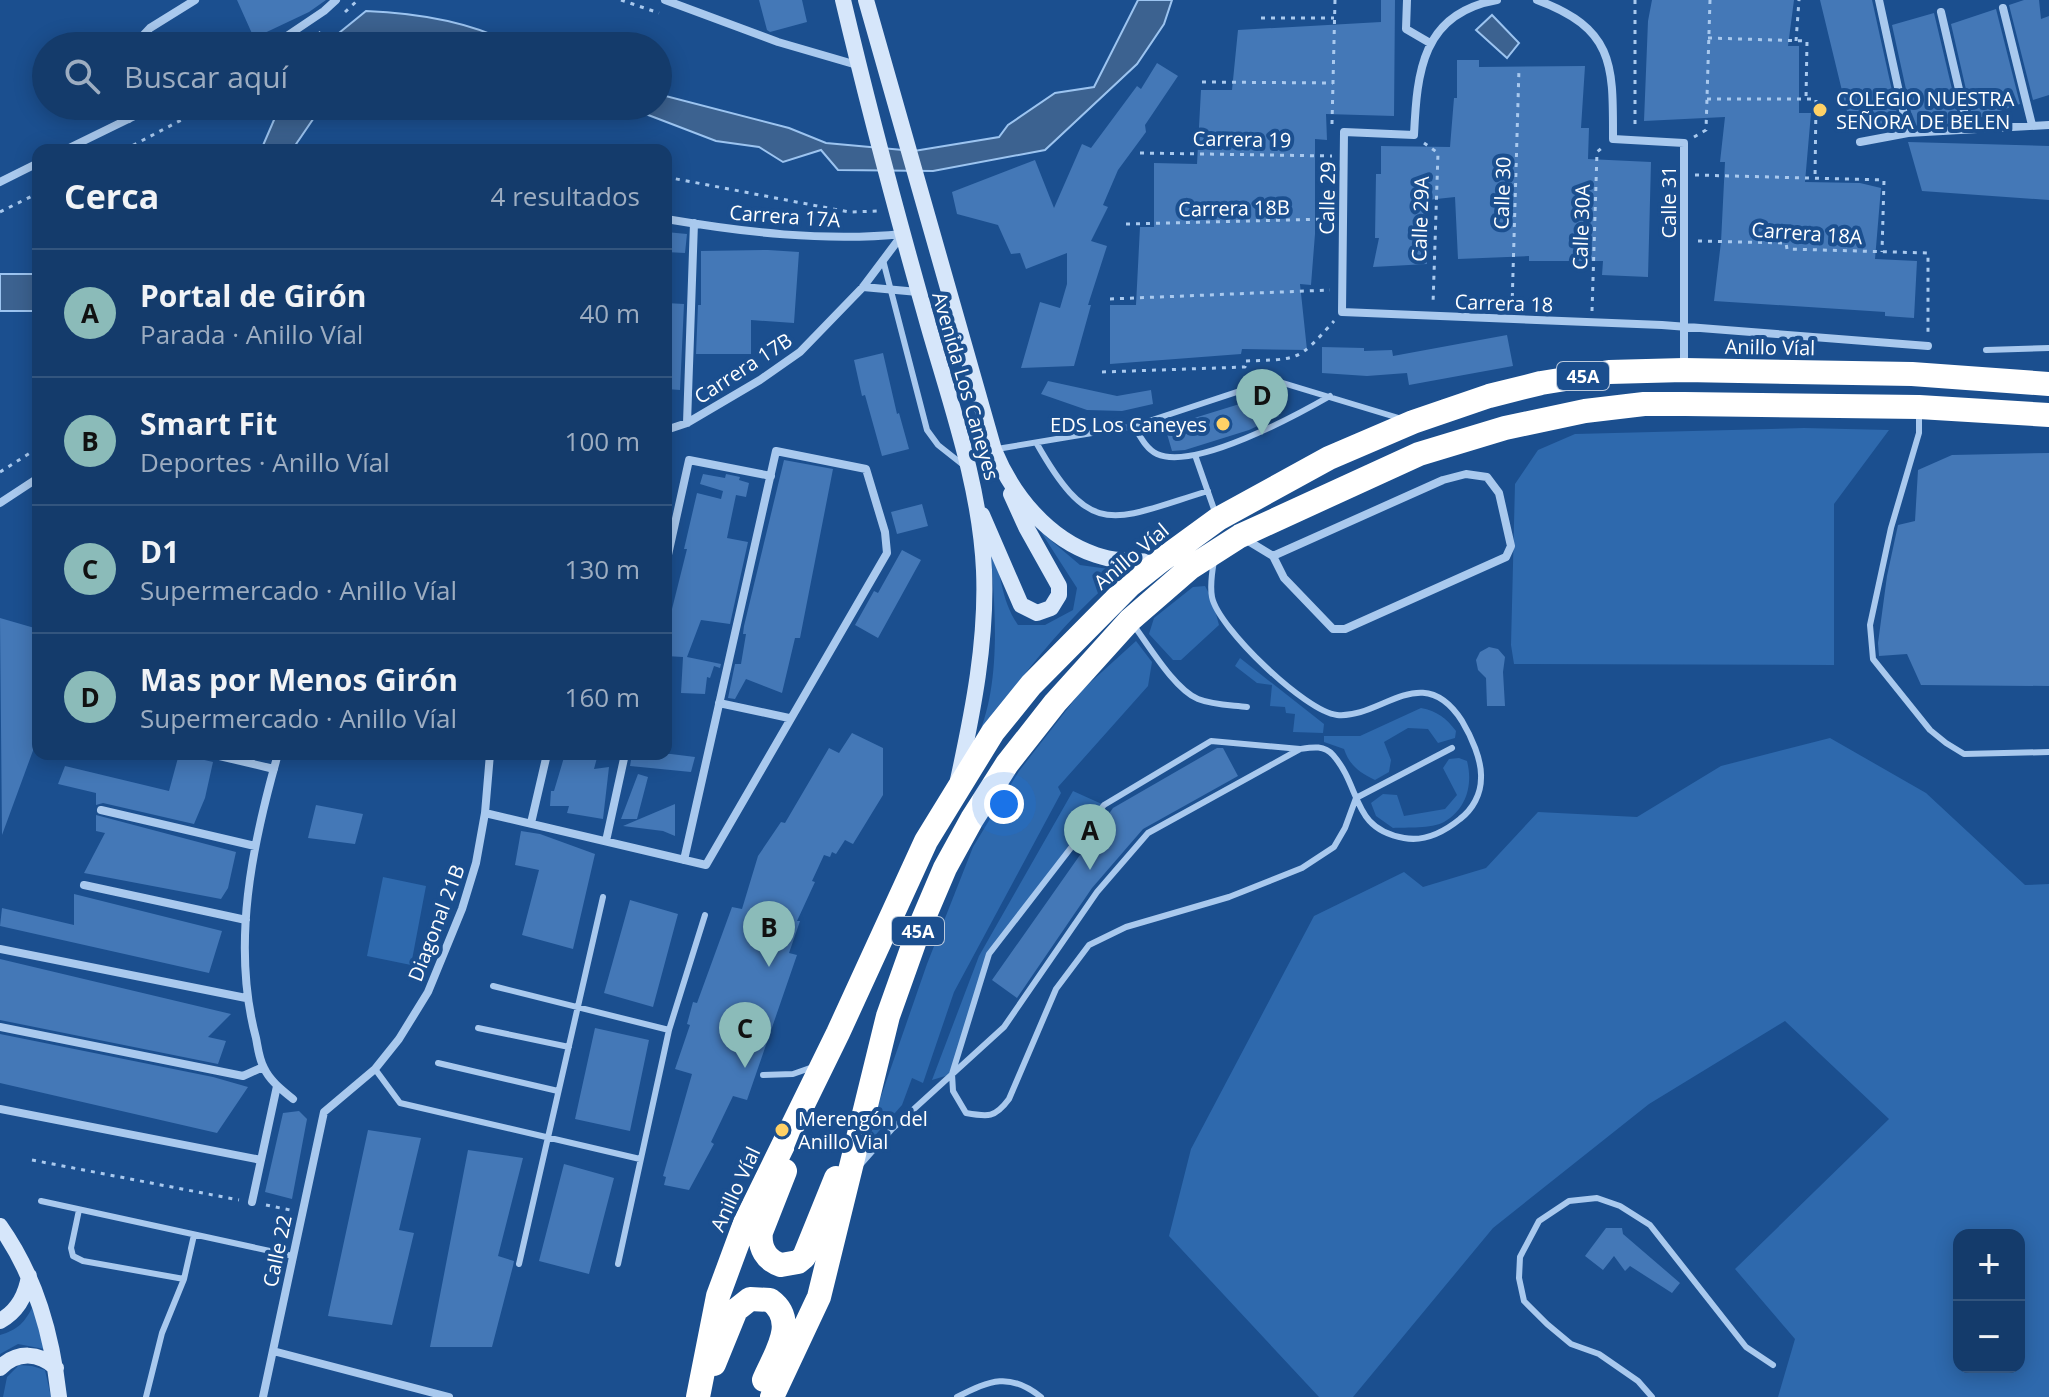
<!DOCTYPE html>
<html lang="es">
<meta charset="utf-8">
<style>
:root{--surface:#143b6b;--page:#214673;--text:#f1f3f6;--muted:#9dadc1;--line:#33557e;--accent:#8bbbb9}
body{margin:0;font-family:"Open Sans",sans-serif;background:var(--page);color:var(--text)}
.controls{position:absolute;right:24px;bottom:24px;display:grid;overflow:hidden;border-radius:16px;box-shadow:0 4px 20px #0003}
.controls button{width:72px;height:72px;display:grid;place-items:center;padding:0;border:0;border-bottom:2px solid var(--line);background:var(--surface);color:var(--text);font:40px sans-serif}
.you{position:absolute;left:1004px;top:804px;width:28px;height:28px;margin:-20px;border:6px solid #fff;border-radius:50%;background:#1a73e8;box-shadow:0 0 0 12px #1a73e833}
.badge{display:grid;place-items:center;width:52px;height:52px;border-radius:50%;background:var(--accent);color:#111;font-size:26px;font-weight:700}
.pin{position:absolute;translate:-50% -66px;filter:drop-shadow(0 2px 4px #0008)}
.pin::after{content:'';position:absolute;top:42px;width:28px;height:24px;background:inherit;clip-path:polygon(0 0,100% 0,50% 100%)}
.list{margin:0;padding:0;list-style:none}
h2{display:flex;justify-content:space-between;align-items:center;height:104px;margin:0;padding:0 32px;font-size:34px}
h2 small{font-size:26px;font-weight:400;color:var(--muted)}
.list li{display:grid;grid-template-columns:52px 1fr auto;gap:24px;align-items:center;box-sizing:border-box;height:128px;padding:0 32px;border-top:2px solid var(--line)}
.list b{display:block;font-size:30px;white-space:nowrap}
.list p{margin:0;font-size:26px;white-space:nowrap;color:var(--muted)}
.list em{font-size:26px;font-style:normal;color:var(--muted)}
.icon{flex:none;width:44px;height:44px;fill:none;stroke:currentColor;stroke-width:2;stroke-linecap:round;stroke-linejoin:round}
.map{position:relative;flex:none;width:2049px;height:1397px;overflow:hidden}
.search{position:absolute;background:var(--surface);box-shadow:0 4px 20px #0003;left:32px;top:32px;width:640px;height:88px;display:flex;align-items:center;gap:20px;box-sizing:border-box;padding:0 28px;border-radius:44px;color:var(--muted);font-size:30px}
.panel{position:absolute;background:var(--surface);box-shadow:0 4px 20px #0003;left:32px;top:144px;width:640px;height:616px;border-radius:16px}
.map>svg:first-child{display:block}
.green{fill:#2e69ad;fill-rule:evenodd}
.water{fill:#3c6290;stroke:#9cc4f0;stroke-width:2}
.building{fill:#4478b7}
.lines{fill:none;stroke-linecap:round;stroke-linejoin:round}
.path{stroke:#a9c9ee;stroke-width:3;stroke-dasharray:4 6;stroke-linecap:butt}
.lane{stroke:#a9c9ee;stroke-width:6}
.street{stroke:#a9c9ee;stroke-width:8}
.secondary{stroke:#d6e6fa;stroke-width:16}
.highway{stroke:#fff;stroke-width:24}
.poi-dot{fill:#ffd166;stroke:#1b4f8f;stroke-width:3}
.labels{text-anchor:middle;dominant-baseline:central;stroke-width:8;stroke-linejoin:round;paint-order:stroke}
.shield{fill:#1b4f8f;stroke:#bbcadd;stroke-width:2}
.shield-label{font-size:18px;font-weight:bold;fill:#fff}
.poi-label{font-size:20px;fill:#fff;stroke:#1b4f8f;text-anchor:start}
.street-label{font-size:20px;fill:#fff;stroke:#1b4f8f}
</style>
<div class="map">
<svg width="2049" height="1397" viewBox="0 0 2049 1397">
<rect width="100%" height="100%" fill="#1b4f8f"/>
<!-- green -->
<path class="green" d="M1804 428 1889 430 1834 504V665L1514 664 1511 645 1515 484 1538 450 1575 434Z
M1041 532 1080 565 1123 571C1064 620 1016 682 974 745 1003 687 995 607 990 544 1003 573 999 597 1018 625H1045L1073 610 1077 588Z
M1205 586 1212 599 1219 625 1181 660H1173L1149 634 1154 618 1193 587Z
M1136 641 1152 662 1148 686 1058 787 1061 793 954 992 923 1083 912 1078 902 1105 871 1140 869 1131 927 964 973 847 1019 771 1082 690Z
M1240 658 1324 724 1323 733 1293 732 1295 714 1286 713 1285 707 1270 706 1272 685 1257 683 1235 666Z
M1421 708C1437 711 1446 718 1456 731L1455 738 1438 743 1428 729 1408 728 1384 742 1391 760 1389 772 1375 780C1359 772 1350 766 1344 749L1324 742V736H1360Z
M1830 738 1926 793 2025 885 2049 884V1397H1778L1795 1339 1735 1269 1889 1119 1785 1021 1649 1104 1493 1228 1353 1397H1319L1169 1236 1191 1149 1314 916 1404 872 1423 887 1486 868 1538 812 1637 817 1721 766ZM1959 1235H2019V1367H1959Z
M1459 758 1467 761C1473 784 1467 809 1444 822 1431 829 1407 827 1393 828L1376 816 1371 803 1383 794 1397 795 1404 816 1445 809 1457 795 1443 768 1449 759Z
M1073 791 1104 805 989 954 952 1074 932 1080 979 956Z
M383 877 426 886 411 965 367 956Z
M33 1306 44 1349 18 1344 0 1354V1335C18 1330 25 1322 33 1306Z
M19 1365 32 1366 45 1370 51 1397H3L7 1377Z"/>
<!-- water -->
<path class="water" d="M1138 0H1172L1164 24 1137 64 1045 150 933 171 838 170 821 150 783 162 759 147 716 141 643 113 617 106H658V94L789 128 826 143 914 151 999 137 1008 125 1055 93 1094 87Z
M366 11C417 13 472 22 517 46H446L393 36 371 46H323Z
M1492 15 1519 43 1507 58 1476 30Z
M280 106H322L292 150H261Z
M0 274H38V311H0Z"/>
<!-- building -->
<path class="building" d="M237 0H326L309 12 254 38Z
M759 0H802L807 22 770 32 767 30Z
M1381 0H1395L1394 116 1326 114 1327 140 1315 139V234L1311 285 1300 284 1307 350 1242 349 1241 354 1110 364V305H1136L1140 227H1154V163L1197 164 1201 90H1232L1238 30 1381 22Z
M1652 0H1794L1788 46H1799V113H1811L1805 182 1860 183 1881 188 1875 259 1917 261 1914 318 1885 316V312L1714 301 1721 242 1725 162H1720L1725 117 1644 121 1648 21Z
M1820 0H1872L1900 127 1852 132Z
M2024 0H2039L2041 19 2049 16V95L2033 100 2009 5Z
M1996 9 2020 104 1973 120 1951 24Z
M1934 13 1960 123 1914 126 1892 25Z
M1457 60H1479V67L1585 66 1581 128H1589L1588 159 1651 162 1648 277 1602 275 1603 261H1529V256L1458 259 1455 197 1427 200 1425 234 1427 264 1373 267 1379 238H1375L1376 174H1381V146L1450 147 1454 98H1457Z
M1157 63 1178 76 1145 125 1146 132 1118 170 1103 205 1108 207 1091 241 1107 246 1088 305H1091L1074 366 1021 368 1040 302 1060 308 1067 284V253L1026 269 1020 253 1011 254 998 225 957 214 952 192 1035 160 1054 208 1082 144 1091 148 1137 86 1141 89Z
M1908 142 2049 146V200L1922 191Z
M666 232 687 234 685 253 666 252Z
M768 250 799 252 794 323 751 320V354H696L698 305H701V251Z
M666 303 684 304 680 390 666 389Z
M1507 335 1513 366 1409 385 1407 373 1367 376 1322 373V347L1364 348V351L1392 350 1393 356Z
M883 353 897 414 899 413 909 449 882 456 865 395 862 396 854 360Z
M1048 381 1117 396 1151 390 1153 404 1122 411 1087 410 1041 394Z
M1272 394 1279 416 1249 430 1185 450 1172 451 1165 427Z
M2049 453V686L1921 685 1907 654 1879 656 1878 643 1887 576 1898 525 1915 521 1918 470 1952 455Z
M784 460 833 469 800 638H795L782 693 746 679 735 699 728 698 735 664H741L746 634H743L744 626Z
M703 474 725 478 726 474 740 477 739 480 749 483 746 497 736 495 727 538 748 542 730 624 701 620 687 657 721 664 720 668 714 666 710 678 707 677 705 694 681 693 683 657 666 656V633L687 549H684L697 493 721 499 723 491 700 484Z
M922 504 928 526 897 534 891 512Z
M902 550 921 560 878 638 855 625 874 591 878 593Z
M0 618 38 629V737L2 835Z
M1489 647 1498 649 1505 657 1503 672 1505 706H1487L1486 678 1478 670 1476 660 1480 652Z
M852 733 883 748V795L853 844 845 840 836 854 832 852 830 857 824 855 812 881 815 882 797 921H800L789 953 797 955 747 1100 733 1096 711 1142 714 1144 689 1190 664 1185 666 1177 663 1176 692 1074 675 1069 690 1025 687 1024 693 1002 697 1003 732 907 742 909 758 856 781 822 785 823 829 748 839 753Z
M1217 748H1223L1238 776 1143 829 1092 888 1017 998 992 980 1113 808Z
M179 754 213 762 205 798 194 824 103 803 96 805V793L58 784 65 766 169 791Z
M565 754H598L594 769 609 767 603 819 567 813 569 806H550L551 791H554Z
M632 754H671L695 757 691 772 630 766Z
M638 774 648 777 637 819H621Z
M675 804V836L663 831 623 826Z
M316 805 363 814 355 844 308 838Z
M96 815 236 852 228 888 221 899 84 873 105 833 96 831Z
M521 831 540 834 595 854 573 949 522 935 539 870 515 865Z
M74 894 222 931 209 973 0 926 2 908 74 925Z
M630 900 678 914 653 1007 604 993Z
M0 959 231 1014 208 1037 226 1041 218 1064 0 1020Z
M595 1028 649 1040 630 1131 575 1119Z
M0 1034 213 1077 248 1087 217 1133 0 1083Z
M299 1111 307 1119 292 1199 265 1192 283 1113Z
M368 1130 421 1138 399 1230 414 1233 392 1325 328 1316Z
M468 1150 523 1158 498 1256 514 1261 513 1266 492 1347H430Z
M564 1164 614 1178 589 1274 539 1261Z
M1606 1228H1622L1623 1234 1680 1283 1672 1293 1630 1266 1625 1271 1614 1256 1603 1270 1585 1256Z"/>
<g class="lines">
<!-- path -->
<path class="path" d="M621 0 659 13
M1635 0V128
M345 12 358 0
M1261 18H1334
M1708 38 1807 41 1806 99
M1796 41 1799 0
M301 46 321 32
M1202 82 1333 83
M1707 99H1816L1815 179
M1332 124 1335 0
M1694 137 1706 130 1710 0
M1424 143 1438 153 1433 304
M124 150 208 106
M1140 153 1332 156
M1695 175 1884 180 1882 252
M666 177 849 212 879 211
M0 212 38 193
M1126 224 1331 219
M1698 241 1786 243 1787 249 1928 253V334
M1110 299 1330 290
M1512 307 1519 68
M1592 311 1597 152 1604 146
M1102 372 1245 367V361C1300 359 1297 362 1334 321
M0 472 38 448
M32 1160 239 1200
M266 1205 290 1210"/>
<!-- lane -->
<path class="lane" d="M883 260 927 430 938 445 962 464
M1986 350 2049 348
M1919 411V433L1891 528 1870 625 1873 659 1930 730 1946 743 1964 754 2049 752
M1134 426C1140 436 1146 449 1157 454 1194 471 1297 415 1330 396
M1037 444C1092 541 1113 520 1208 491
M997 449 1134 426 1273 380 1402 419
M1195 455 1215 512
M1132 623C1148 644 1174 689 1198 699 1213 705 1231 705 1247 707
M1300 749 1211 741 1104 805 989 954 952 1074 953 1091 966 1113C988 1117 995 1118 1009 1099L1056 989 1089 945 1126 927 1229 897 1302 868 1334 847 1345 828 1356 798 1452 748
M493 986 669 1030
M478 1028 569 1047
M438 1063 558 1091
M375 1069 400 1103 640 1159
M763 1075 793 1074 813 1067
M861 1164 892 1129 1004 1027 1097 892 1148 833 1300 749C1313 747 1324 745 1333 755 1362 788 1351 829 1404 838 1425 842 1444 832 1460 819 1473 809 1481 794 1481 778 1482 760 1471 736 1462 721 1422 659 1382 719 1337 715 1306 712 1218 628 1212 597 1210 586 1212 572 1214 561
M41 1201 293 1256
M79 1210 71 1248 73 1256 83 1261 184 1279
M519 1264 603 897
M618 1264 669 1030 705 915
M146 1397 162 1333 184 1279 194 1235
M957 1397C991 1380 1009 1372 1041 1397
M1652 1397 1638 1381 1599 1354 1571 1344 1547 1324 1524 1301 1519 1278 1520 1257 1539 1221 1569 1201 1597 1198 1620 1206 1650 1225 1746 1347 1773 1365"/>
<!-- street -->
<path class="street" d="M665 0 778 42 857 65
M1407 0 1406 29 1430 43
M1497 0C1422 13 1417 72 1414 135L1344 132 1342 312 1662 325 1928 346
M1537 0C1615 29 1613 65 1613 139L1684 143V366
M1879 0 1908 133
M2003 8 2032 125
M1941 12 1968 128
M133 46 150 28 195 0
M272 46 324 11 336 0
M116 106 129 119
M1860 142 1908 133 2049 125
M65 150 155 106
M0 182 38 163
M666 219C743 232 824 242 903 234
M863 287 918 292
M687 423 694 223
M666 430 687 423 760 380 800 352 863 287 902 235
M0 503 38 478
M1245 539 1273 556 1284 578 1333 629H1345L1506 557 1511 546 1499 493 1487 477 1466 474 1443 480 1273 556
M666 564 689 460 771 476
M719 703 789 718
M211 754 274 769
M278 754C252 845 231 945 256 1038 258 1048 259 1059 264 1068 270 1081 282 1090 293 1099
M101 810 255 846
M485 813 706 865 887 553 885 532 866 469 776 451 684 860
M531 823 547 754
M606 841 625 754
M84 885 246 920
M0 949 246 998
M0 1027 243 1076 263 1067
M0 1109 261 1160
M252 1202 277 1086
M273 1351 449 1397
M263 1397 324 1112 375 1069 399 1039 428 992 462 909 476 863 485 813 490 754"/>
<!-- secondary -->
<path class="secondary" d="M843 0C869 110 898 219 929 328 952 408 980 487 984 570 987 641 973 711 958 780
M866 0 994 450C1013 496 1048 539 1096 555 1116 562 1138 561 1159 562
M982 515 1021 605 1037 613 1051 608 1059 595V586L1026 527 1011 494
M0 1226C36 1277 52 1335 59 1397
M0 1321C18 1311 26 1295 29 1276
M0 1368C17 1351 39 1352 56 1368"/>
<!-- highway -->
<path class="highway" d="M785 1171 761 1232C759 1248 766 1260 781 1265L798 1262 804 1257 836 1178
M714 1364 736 1310 750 1299 770 1300C799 1321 775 1354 764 1380
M698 1397 718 1296 745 1223 838 1033 926 841 993 732 1031 685 1130 585 1159 562 1218 519 1329 458 1413 422 1489 396 1541 383 1609 372 1684 370 1912 374 2049 384
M772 1397 819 1297 888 1016 919 929 945 868 972 819 1007 764 1055 703 1130 620 1190 568 1240 536 1419 454 1505 428 1585 411 1644 404H1685L1919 407 2049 415"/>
</g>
<!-- markers -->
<g class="poi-dot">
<circle cx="1820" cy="110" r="8"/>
<circle cx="1223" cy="424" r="8"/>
<circle cx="782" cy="1130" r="8"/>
</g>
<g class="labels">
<!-- shield labels -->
<g class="shield">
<rect x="1557" y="362" width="52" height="28" rx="6"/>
<rect x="892" y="917" width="52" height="28" rx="6"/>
</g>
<g class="shield-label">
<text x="1583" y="376">45A</text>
<text x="918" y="931">45A</text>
</g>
<!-- poi labels -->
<g class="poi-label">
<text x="1836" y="98">COLEGIO NUESTRA<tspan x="1836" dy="23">SEÑORA DE BELEN</tspan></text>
<text x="1207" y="424" text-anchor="end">EDS Los Caneyes</text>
<text x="798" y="1118">Merengón del<tspan x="798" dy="23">Anillo Vial</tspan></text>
</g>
<!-- street labels -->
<g class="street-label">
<text transform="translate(1242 139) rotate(1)">Carrera 19</text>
<text transform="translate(1502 193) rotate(-88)">Calle 30</text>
<text transform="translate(1327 198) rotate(-89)">Calle 29</text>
<text transform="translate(1668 202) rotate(-90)">Calle 31</text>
<text transform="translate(1234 208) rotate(-1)">Carrera 18B</text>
<text transform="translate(785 216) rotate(4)">Carrera 17A</text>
<text transform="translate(1420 219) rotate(-88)">Calle 29A</text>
<text transform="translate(1581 227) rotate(-88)">Calle 30A</text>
<text transform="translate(1807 233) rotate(4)">Carrera 18A</text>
<text transform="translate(1504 303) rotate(2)">Carrera 18</text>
<text transform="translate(1770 347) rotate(1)">Anillo Víal</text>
<text transform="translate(743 368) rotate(-33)">Carrera 17B</text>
<text transform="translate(966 386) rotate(74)">Avenida Los Caneyes</text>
<text transform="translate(1131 556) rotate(-40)">Anillo Víal</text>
<text transform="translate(436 923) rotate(-69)">Diagonal 21B</text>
<text transform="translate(735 1189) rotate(-65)">Anillo Víal</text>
<text transform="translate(277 1251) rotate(-78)">Calle 22</text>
</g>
</g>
</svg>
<div class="controls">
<button>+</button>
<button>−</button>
</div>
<div class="you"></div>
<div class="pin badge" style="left:1090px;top:870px">A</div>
<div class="pin badge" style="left:769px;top:967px">B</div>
<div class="pin badge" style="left:745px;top:1068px">C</div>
<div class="pin badge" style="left:1262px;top:435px">D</div>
<div class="search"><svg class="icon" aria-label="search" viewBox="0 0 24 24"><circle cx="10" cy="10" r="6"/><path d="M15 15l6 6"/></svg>Buscar aquí</div>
<section class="panel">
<h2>Cerca<small>4 resultados</small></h2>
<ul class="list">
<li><span class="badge">A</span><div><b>Portal de Girón</b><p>Parada · Anillo Víal</p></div><em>40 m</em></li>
<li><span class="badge">B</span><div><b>Smart Fit</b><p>Deportes · Anillo Víal</p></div><em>100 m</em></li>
<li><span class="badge">C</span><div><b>D1</b><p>Supermercado · Anillo Víal</p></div><em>130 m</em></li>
<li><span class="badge">D</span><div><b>Mas por Menos Girón</b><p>Supermercado · Anillo Víal</p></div><em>160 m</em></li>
</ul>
</section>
</div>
